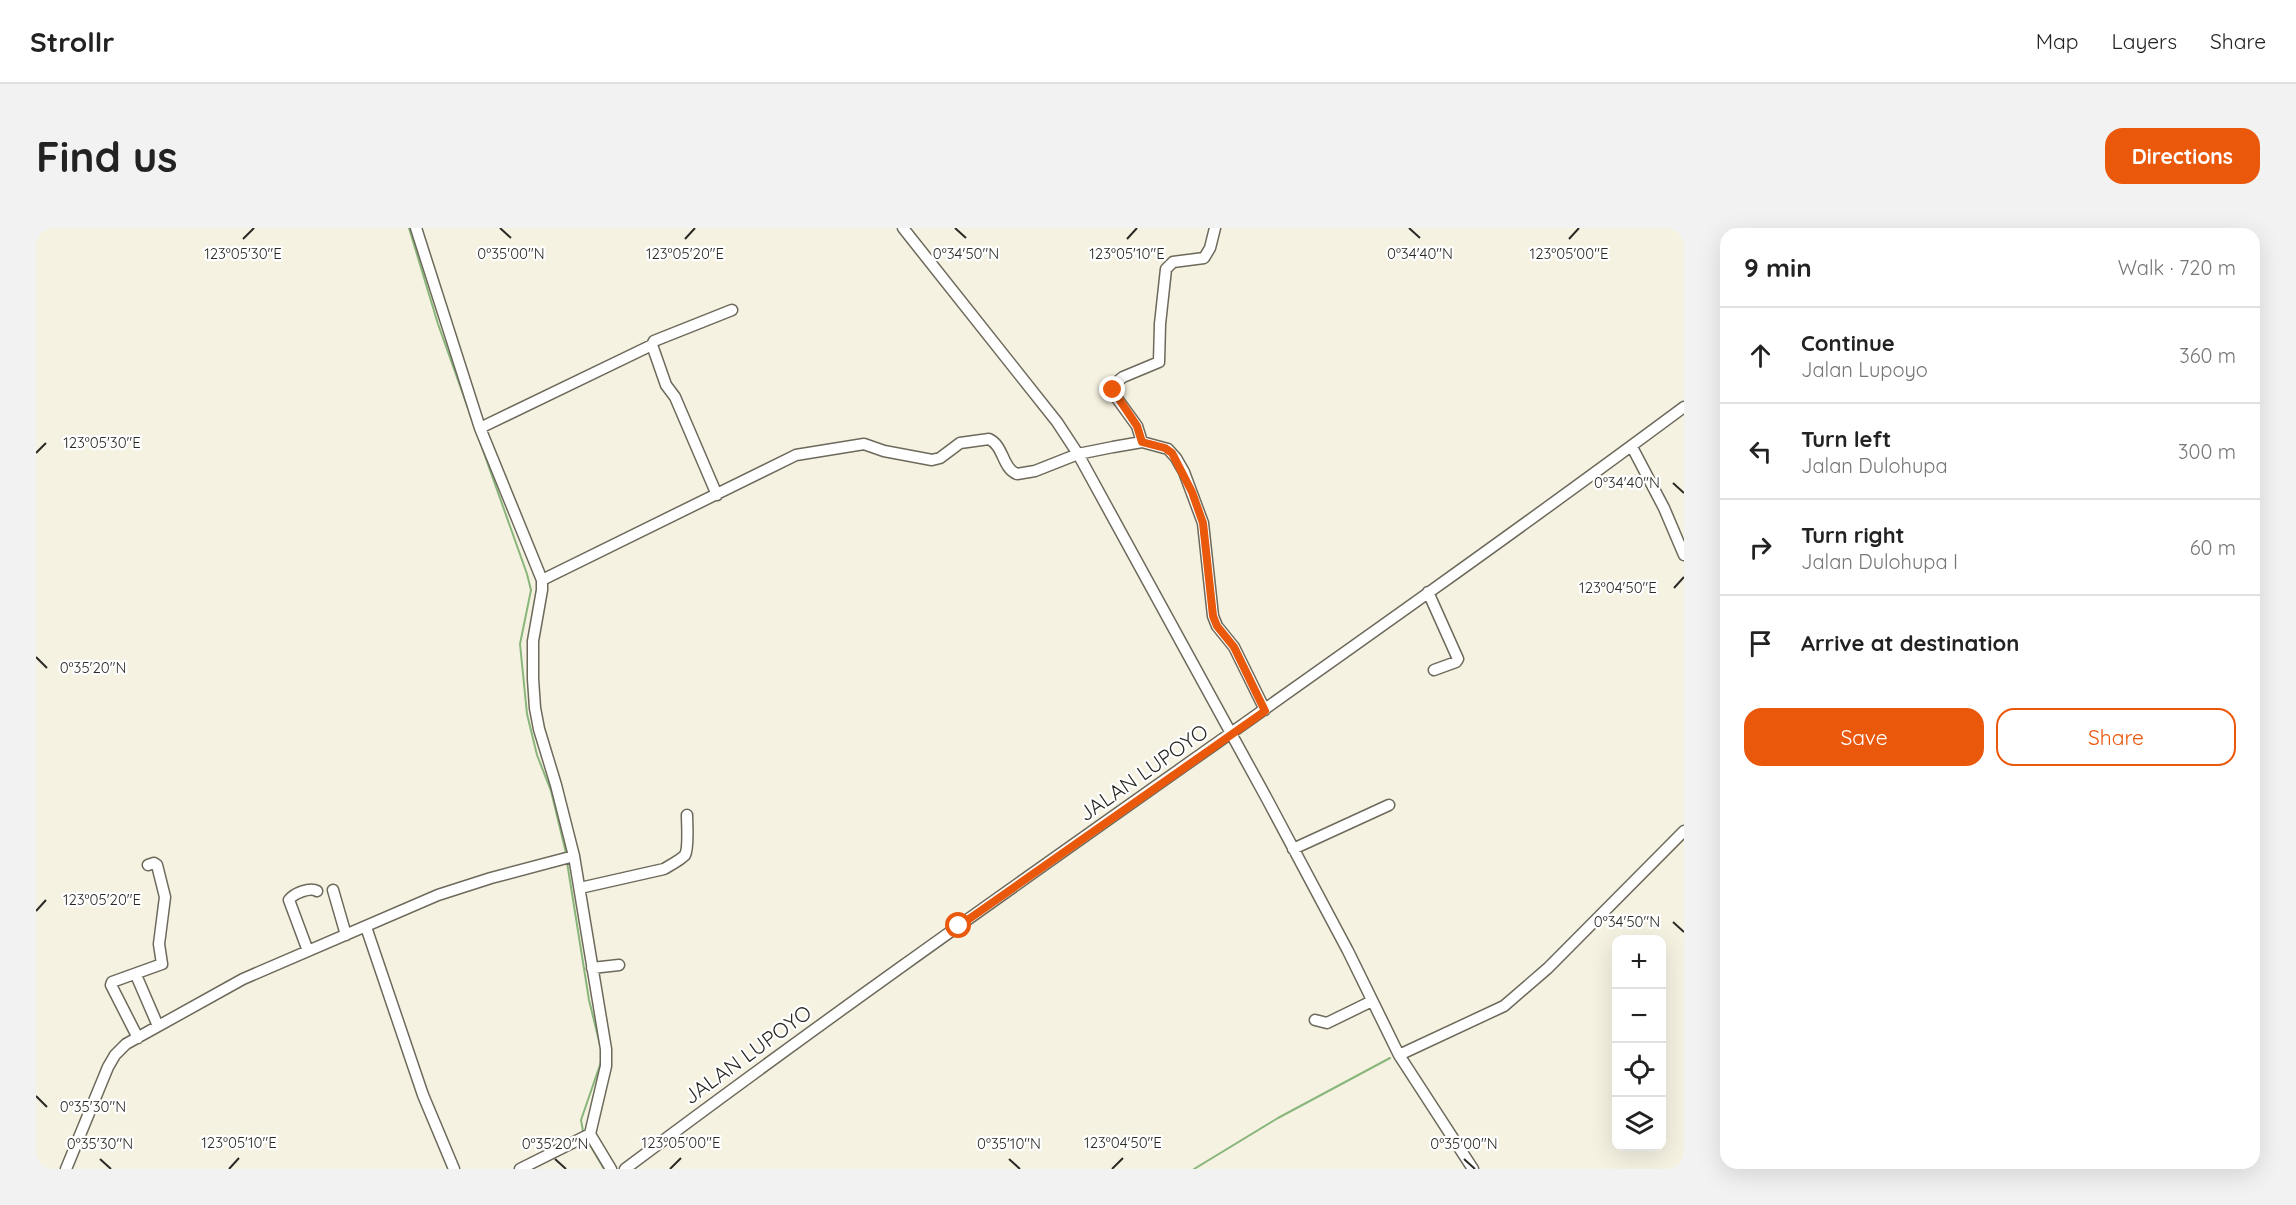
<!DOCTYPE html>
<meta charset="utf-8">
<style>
:root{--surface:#fff;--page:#f2f2f2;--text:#222;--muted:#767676;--line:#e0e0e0;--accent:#ea580c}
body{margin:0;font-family:Quicksand,sans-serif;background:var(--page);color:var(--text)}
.controls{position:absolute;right:18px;bottom:18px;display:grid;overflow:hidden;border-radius:12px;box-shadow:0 6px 24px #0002}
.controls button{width:54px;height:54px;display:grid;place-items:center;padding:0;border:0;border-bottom:2px solid var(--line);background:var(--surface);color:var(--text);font:30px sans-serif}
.stop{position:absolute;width:18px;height:18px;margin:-14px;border:4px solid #ea580c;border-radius:50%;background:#fff}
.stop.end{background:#ea580c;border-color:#fff;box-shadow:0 2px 6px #0008}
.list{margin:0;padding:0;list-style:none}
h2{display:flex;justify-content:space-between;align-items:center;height:78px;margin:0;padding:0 24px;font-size:26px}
h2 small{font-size:20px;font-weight:400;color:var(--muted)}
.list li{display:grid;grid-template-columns:39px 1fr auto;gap:18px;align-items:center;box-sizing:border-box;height:96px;padding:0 24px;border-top:2px solid var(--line)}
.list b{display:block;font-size:22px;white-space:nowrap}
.list p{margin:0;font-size:20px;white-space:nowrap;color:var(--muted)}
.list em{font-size:20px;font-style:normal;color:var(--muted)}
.actions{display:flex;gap:12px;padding:18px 24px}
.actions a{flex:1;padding:14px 0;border:2px solid var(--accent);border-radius:18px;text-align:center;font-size:21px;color:var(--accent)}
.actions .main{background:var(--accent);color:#fff}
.icon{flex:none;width:33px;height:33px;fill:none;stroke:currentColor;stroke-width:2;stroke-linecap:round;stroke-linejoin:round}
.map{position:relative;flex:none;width:1648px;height:941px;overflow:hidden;border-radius:18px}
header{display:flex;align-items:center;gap:36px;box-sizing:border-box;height:84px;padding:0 30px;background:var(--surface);border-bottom:2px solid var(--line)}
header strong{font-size:28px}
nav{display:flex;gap:33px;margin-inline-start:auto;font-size:21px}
.intro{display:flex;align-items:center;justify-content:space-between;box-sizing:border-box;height:144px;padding:0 36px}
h1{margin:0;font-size:42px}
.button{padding:15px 27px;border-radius:18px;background:var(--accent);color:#fff;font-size:21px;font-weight:700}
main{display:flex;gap:36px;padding:0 36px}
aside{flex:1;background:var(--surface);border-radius:18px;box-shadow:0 6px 24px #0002}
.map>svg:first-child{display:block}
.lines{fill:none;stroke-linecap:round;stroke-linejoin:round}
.stream{stroke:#89b67b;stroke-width:2}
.minor-casing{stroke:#6d695b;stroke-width:13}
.minor{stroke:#fff;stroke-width:10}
.route{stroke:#ea580c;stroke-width:8}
.ticks{fill:none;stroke:#2a2923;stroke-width:2}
.labels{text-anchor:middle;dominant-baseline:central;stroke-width:4.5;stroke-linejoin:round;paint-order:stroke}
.street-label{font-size:21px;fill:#2a2923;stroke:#fff}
.ticks-label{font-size:15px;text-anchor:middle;fill:#2a2923;stroke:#fff;stroke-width:4.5;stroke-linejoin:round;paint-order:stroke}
</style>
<header>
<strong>Strollr</strong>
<nav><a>Map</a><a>Layers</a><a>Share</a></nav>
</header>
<div class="intro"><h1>Find us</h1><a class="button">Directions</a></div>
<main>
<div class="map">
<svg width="1648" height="941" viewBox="0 0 1648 941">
<rect width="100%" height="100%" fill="#f6f2e2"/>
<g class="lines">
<!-- stream -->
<path class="stream" d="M373 0 402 96 491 346 495 362 484 416 491 486 501 527 515 563 530 625
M531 634 553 772 564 817
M547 903 545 892 566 831
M551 912 568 941
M1158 941 1242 890 1354 830"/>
<!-- minor casing -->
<g class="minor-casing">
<path id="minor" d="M380 0 444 200 506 352V362L497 413V451L499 480 503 501 520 557 538 628 570 821V838L554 906 575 941
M867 0 1021 194 1042 226 1231 571 1312 723 1363 827 1437 941
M444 200 616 117
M1106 214 1101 198 1080 169 1077 157 1087 149 1123 134 1124 96 1130 41 1137 34 1168 30 1174 20 1179 0
M1596 219 1628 280 1648 327
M681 267 639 169 630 157 616 117 618 113 696 82
M506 352 760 227 828 216 848 223 896 232 904 230 924 215 953 211C968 218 966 240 981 246L999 243 1042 226 1077 219 1106 214 1132 221 1140 230 1148 244 1167 295 1177 388 1181 398 1198 419 1229 482
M1392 364 1422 431 1420 434 1398 442
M1257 621 1353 577
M544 660 628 641C633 638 646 631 649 627 653 620 651 596 651 587
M297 662 310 707
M330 699 387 867 418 941
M272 723 253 672C258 665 274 659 281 663
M556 740 583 737
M100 747 122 798
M1279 792 1291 795 1336 773
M102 810 75 757 76 754 126 736 123 716 129 669 121 637 118 635 112 637
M1363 827 1468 778 1512 740 1648 603
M30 941 72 839 79 827 90 816 207 751 402 667 455 650 538 628
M484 941 554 906
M589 941C937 680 1299 438 1648 179"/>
</g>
<!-- minor -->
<use href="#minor" class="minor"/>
</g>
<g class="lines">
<!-- route -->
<path class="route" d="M923 698 1229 483 1198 419 1181 398 1177 388 1167 295 1156 264 1136 225 1129 220 1106 214 1101 198 1077 162"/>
</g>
<!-- ticks -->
<path class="ticks" d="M464 0 475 10M919 0 930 10M1373 0 1384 10M207 11 218 0M649 11 659 0M1091 11 1101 0M1533 11 1543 0M0 225 10 215M1637 255 1648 265M1638 360 1648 349M0 429 11 440M0 683 10 672M1637 694 1648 704M0 868 11 879M64 931 75 941M519 931 530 941M973 931 984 941M1428 931 1439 941M193 941 203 930M634 941 645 930M1076 941 1087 930"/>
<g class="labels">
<!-- street labels -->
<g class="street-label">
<text transform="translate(1107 544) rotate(-35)">JALAN LUPOYO</text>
<text transform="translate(711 826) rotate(-36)">JALAN LUPOYO</text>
</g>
</g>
<g class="ticks-label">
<text x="475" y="31">0°35'00"N</text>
<text x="930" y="31">0°34'50"N</text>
<text x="1384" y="31">0°34'40"N</text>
<text x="207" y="31">123°05'30"E</text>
<text x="649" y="31">123°05'20"E</text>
<text x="1091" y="31">123°05'10"E</text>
<text x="1533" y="31">123°05'00"E</text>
<text x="66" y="220">123°05'30"E</text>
<text x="1591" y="260">0°34'40"N</text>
<text x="1582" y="365">123°04'50"E</text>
<text x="57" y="445">0°35'20"N</text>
<text x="66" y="677">123°05'20"E</text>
<text x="1591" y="699">0°34'50"N</text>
<text x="57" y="884">0°35'30"N</text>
<text x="203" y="920">123°05'10"E</text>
<text x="645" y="920">123°05'00"E</text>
<text x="1087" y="920">123°04'50"E</text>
<text x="64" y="921">0°35'30"N</text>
<text x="519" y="921">0°35'20"N</text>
<text x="973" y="921">0°35'10"N</text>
<text x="1428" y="921">0°35'00"N</text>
</g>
</svg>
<div class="controls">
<button>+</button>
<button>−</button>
<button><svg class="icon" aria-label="locate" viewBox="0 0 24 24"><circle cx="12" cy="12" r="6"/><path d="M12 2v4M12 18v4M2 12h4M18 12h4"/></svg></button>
<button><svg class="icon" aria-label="layers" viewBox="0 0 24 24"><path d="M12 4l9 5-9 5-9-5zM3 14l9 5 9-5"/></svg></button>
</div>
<div class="stop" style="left:923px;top:698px"></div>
<div class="stop end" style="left:1077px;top:162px"></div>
</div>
<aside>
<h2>9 min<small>Walk · 720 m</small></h2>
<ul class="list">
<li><svg class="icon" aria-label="ahead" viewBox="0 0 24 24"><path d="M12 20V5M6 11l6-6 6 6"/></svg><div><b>Continue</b><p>Jalan Lupoyo</p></div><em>360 m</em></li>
<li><svg class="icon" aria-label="left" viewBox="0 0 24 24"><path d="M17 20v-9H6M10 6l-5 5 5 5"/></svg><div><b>Turn left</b><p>Jalan Dulohupa</p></div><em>300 m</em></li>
<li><svg class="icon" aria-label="right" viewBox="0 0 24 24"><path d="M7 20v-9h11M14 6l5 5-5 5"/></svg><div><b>Turn right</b><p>Jalan Dulohupa I</p></div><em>60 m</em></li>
<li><svg class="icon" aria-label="arrive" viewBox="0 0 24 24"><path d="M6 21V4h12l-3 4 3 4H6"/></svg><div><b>Arrive at destination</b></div></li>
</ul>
<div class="actions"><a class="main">Save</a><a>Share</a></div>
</aside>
</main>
